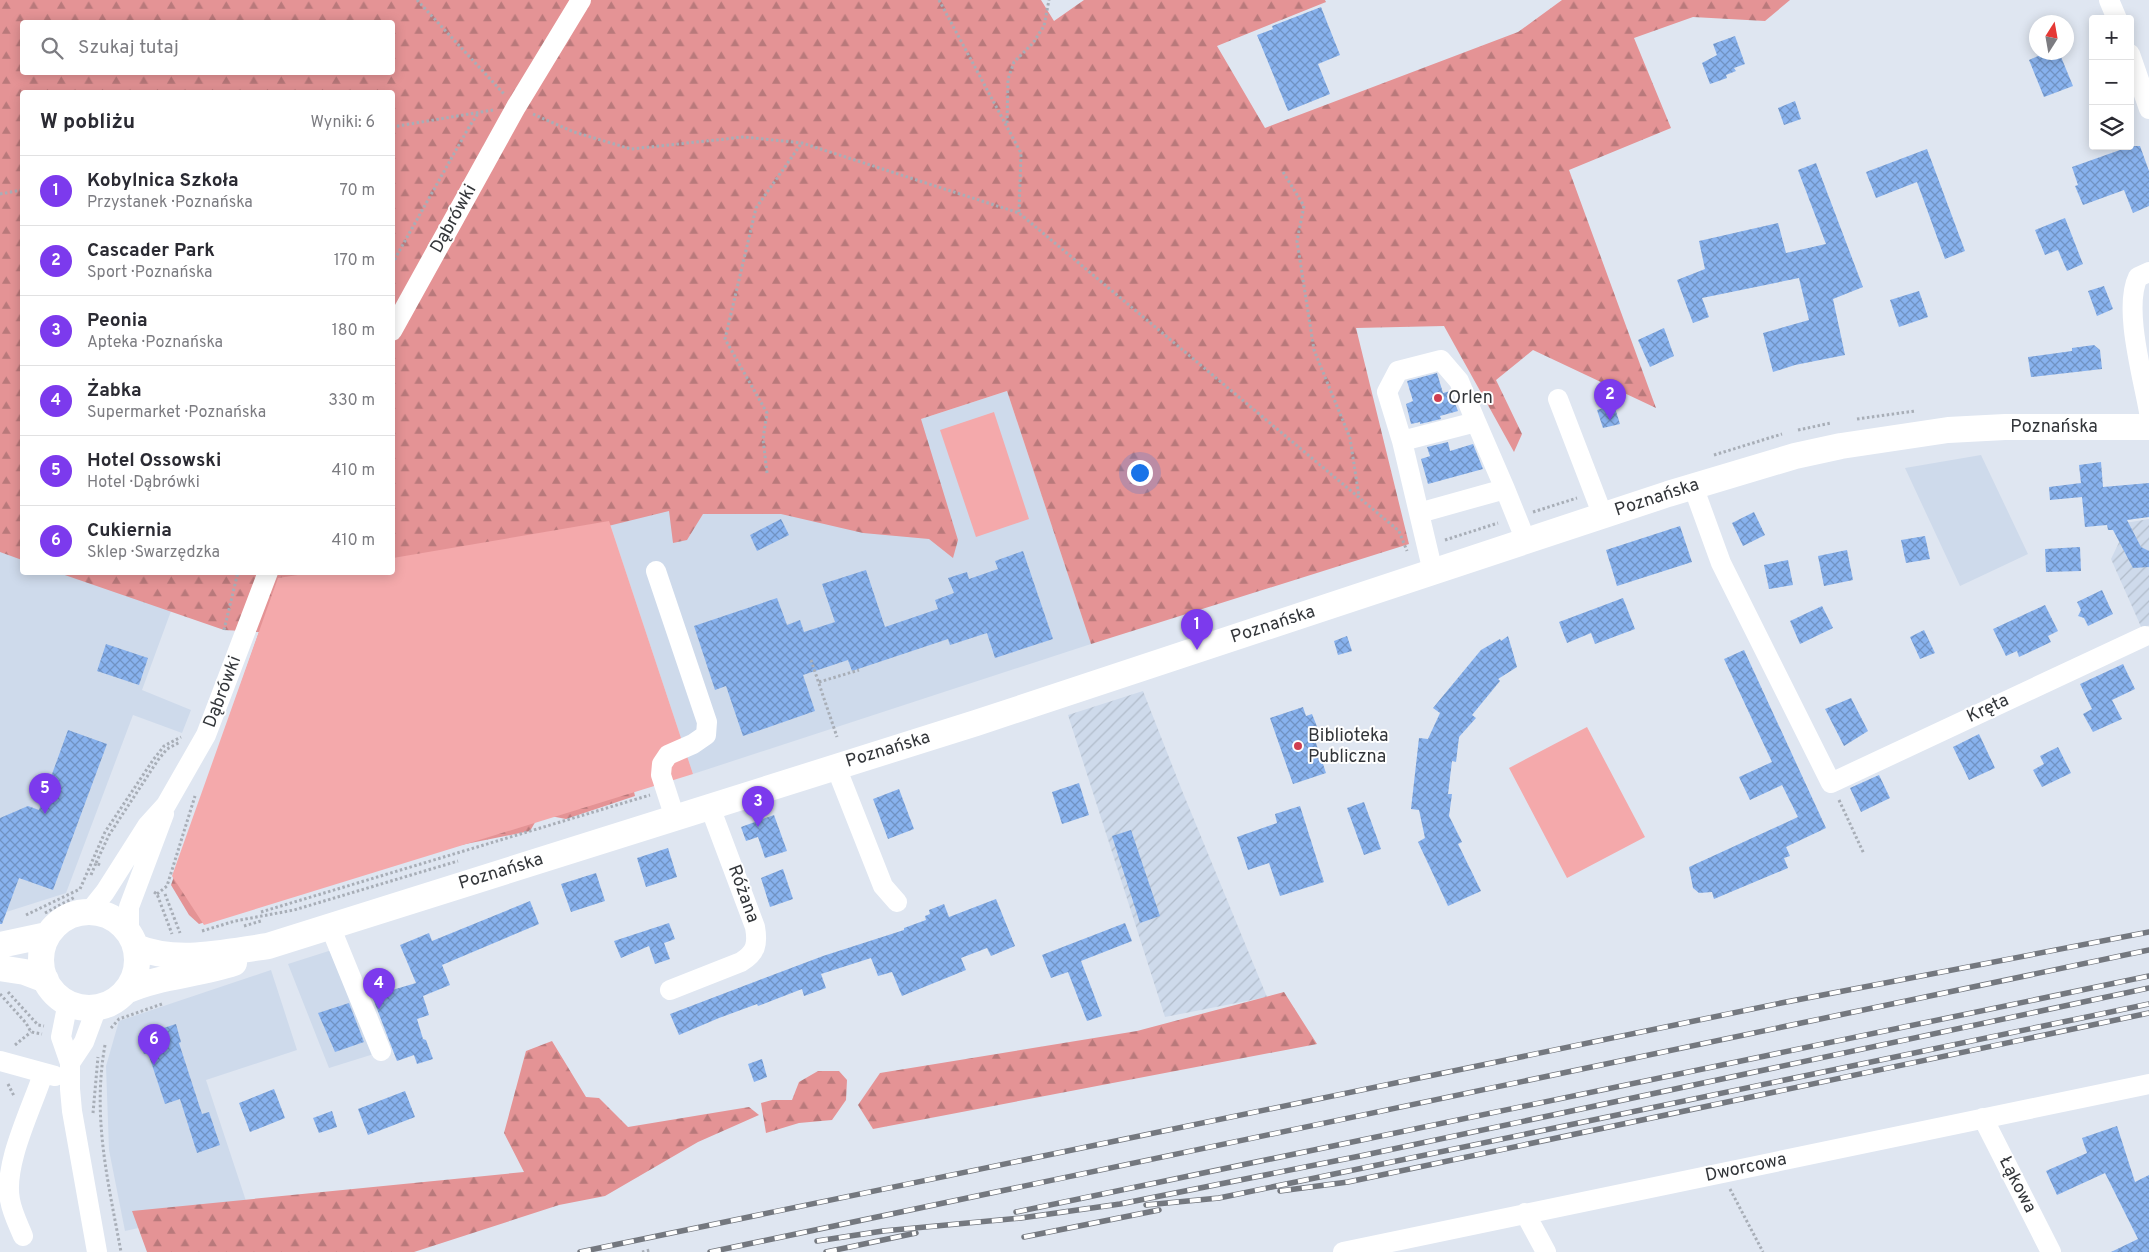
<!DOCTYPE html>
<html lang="pl">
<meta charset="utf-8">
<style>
:root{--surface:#fff;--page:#f7f7f7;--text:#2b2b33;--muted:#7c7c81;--line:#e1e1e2;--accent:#7c3aed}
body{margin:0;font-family:Overpass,sans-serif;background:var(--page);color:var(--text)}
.controls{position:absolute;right:15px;top:15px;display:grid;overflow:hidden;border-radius:5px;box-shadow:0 2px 12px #0003}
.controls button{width:45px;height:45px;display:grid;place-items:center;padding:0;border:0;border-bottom:1px solid var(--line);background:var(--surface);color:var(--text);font:25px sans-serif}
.compass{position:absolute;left:2029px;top:15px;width:45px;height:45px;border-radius:50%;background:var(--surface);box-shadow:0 2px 12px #0003;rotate:11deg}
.you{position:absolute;left:1139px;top:472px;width:18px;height:18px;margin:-12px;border:4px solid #fff;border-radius:50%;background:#1a73e8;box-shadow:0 0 0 8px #1a73e833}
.badge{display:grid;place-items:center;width:32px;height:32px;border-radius:50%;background:var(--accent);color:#fff;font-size:16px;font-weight:700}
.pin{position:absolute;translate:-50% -41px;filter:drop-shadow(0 1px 2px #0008)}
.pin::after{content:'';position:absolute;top:26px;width:18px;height:15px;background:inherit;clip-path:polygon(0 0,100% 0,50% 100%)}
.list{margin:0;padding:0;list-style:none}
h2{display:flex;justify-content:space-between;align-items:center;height:65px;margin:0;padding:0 20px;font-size:21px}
h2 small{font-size:16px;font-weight:400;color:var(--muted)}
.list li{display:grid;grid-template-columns:32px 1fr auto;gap:15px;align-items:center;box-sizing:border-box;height:70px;padding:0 20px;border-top:1px solid var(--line)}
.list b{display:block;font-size:19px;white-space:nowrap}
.list p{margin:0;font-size:16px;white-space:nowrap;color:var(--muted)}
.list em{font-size:16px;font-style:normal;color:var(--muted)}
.icon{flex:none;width:28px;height:28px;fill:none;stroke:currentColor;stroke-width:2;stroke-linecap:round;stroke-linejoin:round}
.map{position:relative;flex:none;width:2149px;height:1252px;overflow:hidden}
.search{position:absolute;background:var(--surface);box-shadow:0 2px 12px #0003;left:20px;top:20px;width:375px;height:55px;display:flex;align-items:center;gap:12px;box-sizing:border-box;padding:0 18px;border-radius:5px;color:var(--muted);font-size:19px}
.panel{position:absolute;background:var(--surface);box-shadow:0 2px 12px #0003;left:20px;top:90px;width:375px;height:485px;border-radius:5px}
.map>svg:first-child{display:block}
.built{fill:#cedaeb}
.industrial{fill:url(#industrial-furrows)}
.forest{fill:url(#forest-firs);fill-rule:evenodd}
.pitch{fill:#f4a9ab}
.building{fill:url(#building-cross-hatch)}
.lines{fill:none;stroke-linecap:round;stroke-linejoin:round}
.path{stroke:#a8aeb7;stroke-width:3;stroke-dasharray:2.5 2.5;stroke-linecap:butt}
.minor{stroke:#fff;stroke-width:20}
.major{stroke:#fff;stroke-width:26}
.rail-casing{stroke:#74787f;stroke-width:5.5}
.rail{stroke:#fff;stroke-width:4;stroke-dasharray:11;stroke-linecap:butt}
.poi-dot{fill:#cf3e51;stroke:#fff;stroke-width:2}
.labels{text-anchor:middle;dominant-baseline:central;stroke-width:4;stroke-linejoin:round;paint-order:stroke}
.street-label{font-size:18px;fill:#33363a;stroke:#fff}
.poi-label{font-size:18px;fill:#33363a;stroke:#fff;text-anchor:start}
</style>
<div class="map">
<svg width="2149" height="1252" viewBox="0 0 2149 1252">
<defs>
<pattern id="industrial-furrows" width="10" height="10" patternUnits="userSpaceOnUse" patternTransform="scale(1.25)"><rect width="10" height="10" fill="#cedaeb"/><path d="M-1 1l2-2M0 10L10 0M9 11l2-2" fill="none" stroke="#b1bcca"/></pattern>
<pattern id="forest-firs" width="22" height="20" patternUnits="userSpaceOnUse" patternTransform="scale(1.25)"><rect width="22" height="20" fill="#e49395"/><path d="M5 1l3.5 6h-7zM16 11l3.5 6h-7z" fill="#b9797b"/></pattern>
<pattern id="building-cross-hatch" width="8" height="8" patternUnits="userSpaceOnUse" patternTransform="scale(1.25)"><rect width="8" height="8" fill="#88b2ee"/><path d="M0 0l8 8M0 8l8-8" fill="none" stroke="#7092c2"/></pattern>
</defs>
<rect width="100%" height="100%" fill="#dfe6f1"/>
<!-- built -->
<path class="built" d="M0 350 22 359V572L185 573 142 690 191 710 182 733 133 715 66 893 0 914Z
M1007 391 1091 644 693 774 609 521Z
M1981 455 2028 554 1960 586 1905 468Z
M335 949 377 1053 329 1068 288 964Z
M271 970 297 1050 206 1080 247 1204 125 1231 109 1150 106 1066 119 1021Z"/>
<!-- industrial -->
<path class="industrial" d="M2149 519V625L2142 629 2111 559 2125 530V523Z
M1143 691 1181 788 1267 997 1165 1017 1068 715Z"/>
<!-- forest -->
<path class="forest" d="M0 0H1041L1054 21 1084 0H1325L1326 2 1217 46 1265 128 1518 32 1562 0H1790L1765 21 1693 17 1634 38 1671 128 1569 170 1656 408 1533 350 1496 380 1522 434 1514 452 1444 326 1356 328 1409 544 1091 644 1007 391 921 419 958 540 953 558 929 539 863 533 781 514H703L687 540 673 543 669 511 324 596 631 779 635 796 566 819 540 814 530 831 402 857 307 890 199 924 189 915 171 885 259 632 224 630 59 573 392 572V92H22V560L0 552ZM22 22H392V72H22Z
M1284 992 1317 1044 873 1129 858 1105 880 1073 1137 1031Z
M552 1041 586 1097 599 1098 628 1127 749 1107 759 1115 698 1142 605 1196 559 1205 414 1252H147L132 1211 524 1172 504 1133 526 1051Z
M818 1071H839L847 1080 846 1100 832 1120 799 1123 766 1133 761 1103 772 1100H792L799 1082Z"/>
<!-- pitch -->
<path class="pitch" d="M994 412 1029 519 976 537 940 430Z
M609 521 693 774 204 925 172 876 278 578 311 573 392 572 393 558Z
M1587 727 1645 837 1567 878 1509 768Z"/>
<!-- building -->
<path class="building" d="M1321 7 1340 55 1318 64 1330 94 1288 111 1257 35 1273 29 1272 26Z
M1735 36 1745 64 1734 68 1736 71 1726 75 1727 78 1710 84 1702 63 1717 55 1713 44Z
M2047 52H2059L2073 86 2044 97 2029 60Z
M1795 101 1801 119 1784 125 1778 108Z
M2119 146H2140L2149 171V206L2133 213 2124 190 2083 205 2075 186 2078 185 2072 167 2120 150Z
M1927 149 1965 251 1945 259 1917 182 1876 198 1866 172Z
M1816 163 1863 287 1833 299 1845 355 1795 365 1773 372 1763 333 1809 320 1799 278 1702 298 1709 317 1693 323 1677 280 1705 269 1699 241 1778 223 1786 253 1826 244 1798 170Z
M2065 218 2083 264 2067 271 2058 250 2045 255 2035 230Z
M2104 286 2113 309 2097 316 2088 291Z
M1919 291 1928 317 1899 327 1890 300Z
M1664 328 1674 356 1650 367 1638 340Z
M2094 345 2100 350 2102 369 2031 377 2028 357 2072 351V348Z
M1437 373 1443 393 1450 391 1458 411 1440 416 1441 419 1420 424V422L1411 424 1406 404 1413 401 1407 381Z
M1614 405 1620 424 1603 428 1597 410Z
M1448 442 1450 451 1473 444 1483 469 1428 484 1421 459 1430 456 1427 447Z
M2101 462 2103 487 2149 483V517L2127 520 2141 547 2149 551V567L2133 568 2113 530H2108L2107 525 2085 527 2082 497 2050 500 2049 487 2081 483 2079 465Z
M1754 512 1765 535 1743 546 1732 523Z
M781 519 789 535 757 551 750 535Z
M1680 526 1692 562 1617 586 1606 550Z
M1925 536 1930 559 1906 563 1901 540Z
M2080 547 2081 571 2046 572 2045 549Z
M1847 550 1853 580 1824 586 1818 556Z
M1023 551 1053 639 995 658 987 633 950 645 948 639 852 671 848 660 803 675 815 711 743 736 726 686 715 690 694 626 777 598 787 625 800 620 804 632 835 622 822 584 866 570 885 627 938 609 935 600 954 593 948 578 967 572 969 579 998 569 995 561Z
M1788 560 1793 585 1769 589 1764 565Z
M2102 590 2113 614 2088 626 2084 618 2078 616 2081 610 2077 602Z
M1623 598 1635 629 1595 644 1591 633 1567 643 1559 622Z
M2045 605 2058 631 2048 636 2051 642 2019 657 2017 651 2006 656 1993 629Z
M1822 606 1833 628 1800 644 1790 621Z
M1924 630 1935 653 1920 659 1910 637Z
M1347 636 1352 651 1338 655 1334 641Z
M1508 636 1517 667 1498 679 1500 681 1472 715 1476 718 1459 737 1456 762 1452 761 1448 794H1452L1449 816 1462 842 1458 844 1481 891 1448 906 1418 842 1425 838 1419 810 1411 809 1419 738 1428 739 1440 713 1433 708 1481 650 1500 639 1501 641Z
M106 644 148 658 139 685 97 671Z
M1744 650 1826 828 1786 847 1790 856 1784 858 1788 868 1714 899 1712 892 1699 893 1693 888 1689 867 1798 817 1782 785 1750 800 1739 777 1772 762 1724 659Z
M2123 664 2135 689 2112 700 2122 719 2093 732 2083 714 2092 709 2080 684Z
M1851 698 1868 731 1844 746 1825 709Z
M1303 707 1306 716 1312 714 1318 729 1312 731 1326 773 1293 784 1270 718Z
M68 730 107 744 53 890 19 878 2 924H0V818L28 806 39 810Z
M1979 734 1995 768 1969 780 1953 747Z
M2058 747 2071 773 2042 787 2033 770 2044 764 2040 756Z
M1879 775 1890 798 1861 812 1850 788Z
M1079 783 1089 815 1062 824 1052 792Z
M899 789 914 829 888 839 873 799Z
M1364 802 1381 849 1364 855 1347 808Z
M1300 806 1324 882 1280 896 1269 863 1248 870 1237 837 1277 823 1275 814Z
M774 815 787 851 765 858 758 837 746 841 741 827Z
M1131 830 1160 916 1140 923 1112 836Z
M668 848 677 877 646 887 637 858Z
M783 869 793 899 770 907 761 878Z
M596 873 605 901 571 912 561 884Z
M996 899 1015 946 991 956 987 948 961 958 966 970 902 996 892 972 878 976 871 958 821 974 826 988 804 996 802 989 758 1006 757 1004 719 1018 679 1035 670 1014 823 956 904 930V928L926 920 925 916 930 914 929 910 944 904 949 917Z
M530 901 539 924 442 965 450 985 423 996 429 1015 417 1019 423 1039 426 1040 433 1059 417 1064 414 1055 397 1061 372 996 416 983 400 945 429 933 432 941Z
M669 923 675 939 664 943 670 959 655 964 649 946 621 958 614 941Z
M1125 923 1132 941 1081 961 1102 1016 1087 1021 1068 972 1051 978 1042 955Z
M349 1003 364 1042 335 1052 318 1013Z
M176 1024 181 1042 179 1043 202 1114 209 1112 220 1145 197 1153 180 1099 165 1104 148 1053 144 1054 138 1036Z
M762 1059 767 1077 754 1082 748 1064Z
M274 1089 285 1118 250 1132 239 1103Z
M405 1091 415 1117 368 1135 358 1109Z
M332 1111 337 1127 319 1133 313 1118Z
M2117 1126 2135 1182 2149 1175V1252H2111L2138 1239 2105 1173 2057 1195 2046 1171 2087 1153 2082 1138Z"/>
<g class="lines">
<!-- path -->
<path class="path" d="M417 0 504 94
M939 0 1021 153 1019 213
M533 114 574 132 631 149 744 137 802 143 1019 213 1399 531 1407 551
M1007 123 1008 79 1014 62 1033 43 1044 26 1049 0
M392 127 493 110
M1283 172 1304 206 1297 241 1314 350 1350 438 1359 497
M0 194 22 190
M392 264 469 127 479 112
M1857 419 1915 411
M1798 430 1831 423
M1714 455 1782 434
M767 473 763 439 767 413 725 339 756 208 801 144
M1533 512 1577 498
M1445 540 1498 523
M224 630 238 572
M811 660 837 737
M819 682 859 670
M1839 800 1864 854
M96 863 109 835 158 760 167 749 180 742
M91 875 96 863 102 866
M154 892 157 894 172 934
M157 894 167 886 195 796
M165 894 180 933
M261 912 650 795
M45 913 75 897
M26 915 80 889 105 832 153 760 164 746 181 737
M244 926 261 921
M202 931 235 921 294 910 458 861
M8 992 38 1025 44 1026
M0 994 26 1023 31 1032 42 1034
M111 1028 119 1019 162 1004
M15 1045 31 1032
M105 1045C92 1117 108 1181 121 1252
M8 1084 14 1096
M93 1113 98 1057
M1730 1189 1763 1252
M642 1252 650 1250"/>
<!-- minor -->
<path class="minor" d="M2109 0 2117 19
M2130 54 2149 109
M2149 272 2138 277C2123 308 2143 377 2149 412
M392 331 516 107 581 0
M1558 399 1603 516
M1402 441 1387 392 1398 371 1441 360 1459 381 1476 422
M1693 486 1721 563 1831 783 2145 636
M1419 513 1402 441 1476 422 1505 489
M656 571 707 722 706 735 693 744 668 755 662 764 661 775 675 818
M1433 572 1419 513 1505 489 1526 541
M836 767 883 886 897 902
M89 912 105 892 147 826 166 805 206 735 268 572
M330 926 381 1051
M129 933V907L164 814
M670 990 741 962C756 953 758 944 755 927L710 807
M68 1002 61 1037 70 1063V1089L72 1111 97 1252
M0 1061 55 1076
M70 1063 84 1042 97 1007
M1983 1118 2051 1252
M1525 1213 1546 1252
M23 1236C18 1224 12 1212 10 1200 3 1164 32 1108 43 1074
M1343 1252 2149 1084"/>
<!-- major -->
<path class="major" d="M41 960a48 48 0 1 1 96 0a48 48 0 1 1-96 0Z
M0 945 47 935
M136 947C177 964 225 952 268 946L976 723 1668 494 1795 456 1841 446 1948 430 2005 427H2149
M0 968 25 972 46 980
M126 991C159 976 198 975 234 963"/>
<!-- rail casing -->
<g class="rail-casing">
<path id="rail" d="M1280 1191 1348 1182 2149 1013
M1146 1205 1219 1198 2149 1004
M1016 1212 2149 976
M1024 1237 1159 1210
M817 1241 883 1231 1021 1218 1120 1204 1365 1155 2149 988
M580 1252 1781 1003 2149 932
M710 1252 2149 950
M826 1252 916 1233"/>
</g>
<!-- rail -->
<use href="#rail" class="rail"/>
</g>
<!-- markers -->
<g class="poi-dot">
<circle cx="1438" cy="398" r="5"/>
<circle cx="1298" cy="746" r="5"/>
</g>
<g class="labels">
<!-- street labels -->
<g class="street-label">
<text transform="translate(454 219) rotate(-61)">Dąbrówki</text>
<text x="2054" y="427">Poznańska</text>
<text transform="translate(1657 498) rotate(-18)">Poznańska</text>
<text transform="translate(1273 625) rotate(-18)">Poznańska</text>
<text transform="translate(223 692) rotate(-69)">Dąbrówki</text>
<text transform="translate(1988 709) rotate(-25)">Kręta</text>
<text transform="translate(888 750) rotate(-17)">Poznańska</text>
<text transform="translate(501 872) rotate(-17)">Poznańska</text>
<text transform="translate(743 894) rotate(70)">Różana</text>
<text transform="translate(1746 1168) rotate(-12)">Dworcowa</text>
<text transform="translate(2017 1185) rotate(63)">Łąkowa</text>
</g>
<!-- poi labels -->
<g class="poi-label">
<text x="1448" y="398">Orlen</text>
<text x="1308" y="736">Biblioteka<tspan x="1308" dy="21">Publiczna</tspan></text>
</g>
</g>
</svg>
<div class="controls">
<button>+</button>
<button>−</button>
<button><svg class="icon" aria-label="layers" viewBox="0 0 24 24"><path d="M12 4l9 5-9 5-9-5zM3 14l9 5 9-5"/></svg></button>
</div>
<svg class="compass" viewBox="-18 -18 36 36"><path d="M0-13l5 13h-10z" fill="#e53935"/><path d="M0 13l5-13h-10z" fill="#7c7c81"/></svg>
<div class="you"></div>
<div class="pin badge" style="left:1197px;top:650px">1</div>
<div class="pin badge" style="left:1610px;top:420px">2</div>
<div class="pin badge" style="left:758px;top:827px">3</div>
<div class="pin badge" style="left:379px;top:1009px">4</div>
<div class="pin badge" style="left:45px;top:814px">5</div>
<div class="pin badge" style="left:154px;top:1065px">6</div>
<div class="search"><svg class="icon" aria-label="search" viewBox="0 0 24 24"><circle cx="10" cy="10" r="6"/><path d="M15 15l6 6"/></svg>Szukaj tutaj</div>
<section class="panel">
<h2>W pobliżu<small>Wyniki: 6</small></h2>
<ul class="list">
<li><span class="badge">1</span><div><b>Kobylnica Szkoła</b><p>Przystanek · Poznańska</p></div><em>70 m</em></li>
<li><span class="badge">2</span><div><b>Cascader Park</b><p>Sport · Poznańska</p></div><em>170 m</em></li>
<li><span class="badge">3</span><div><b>Peonia</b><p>Apteka · Poznańska</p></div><em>180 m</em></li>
<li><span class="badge">4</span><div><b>Żabka</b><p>Supermarket · Poznańska</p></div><em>330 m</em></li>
<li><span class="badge">5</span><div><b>Hotel Ossowski</b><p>Hotel · Dąbrówki</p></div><em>410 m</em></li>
<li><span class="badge">6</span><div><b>Cukiernia</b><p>Sklep · Swarzędzka</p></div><em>410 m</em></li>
</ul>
</section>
</div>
